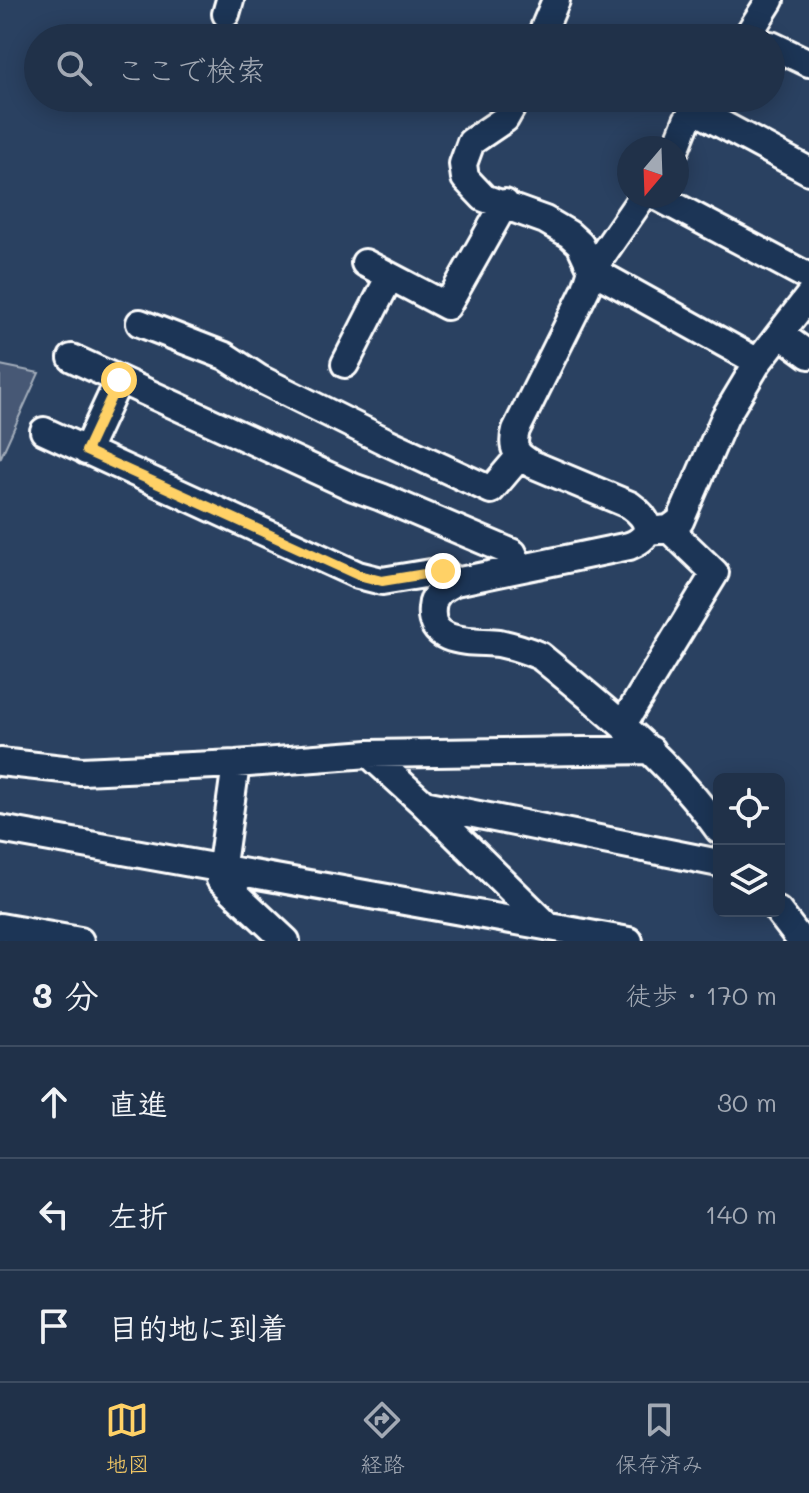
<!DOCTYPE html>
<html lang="ja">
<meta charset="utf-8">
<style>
:root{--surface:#203149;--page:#283950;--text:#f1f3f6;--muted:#a2a9b4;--line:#3d4c61;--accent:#ffd166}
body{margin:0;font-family:Mali,"Klee One",sans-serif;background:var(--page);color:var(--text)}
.controls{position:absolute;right:24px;bottom:24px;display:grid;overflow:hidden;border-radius:12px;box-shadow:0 4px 20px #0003}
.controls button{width:72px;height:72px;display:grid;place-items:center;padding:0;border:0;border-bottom:2px solid var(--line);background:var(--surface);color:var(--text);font:40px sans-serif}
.compass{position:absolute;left:617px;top:136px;width:72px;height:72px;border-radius:50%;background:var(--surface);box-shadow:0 4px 20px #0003;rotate:199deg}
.stop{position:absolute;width:24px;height:24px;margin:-18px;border:6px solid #ffd166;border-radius:50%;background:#fff}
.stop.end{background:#ffd166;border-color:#fff;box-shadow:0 2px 8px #0008}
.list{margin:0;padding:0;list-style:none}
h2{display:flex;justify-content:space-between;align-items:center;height:104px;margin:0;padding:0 32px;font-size:34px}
h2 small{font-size:26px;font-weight:400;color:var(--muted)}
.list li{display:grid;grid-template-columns:52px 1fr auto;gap:24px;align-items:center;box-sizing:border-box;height:112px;padding:0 32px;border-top:2px solid var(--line)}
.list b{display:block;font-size:30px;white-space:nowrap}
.list em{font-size:26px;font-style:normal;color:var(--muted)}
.icon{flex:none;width:44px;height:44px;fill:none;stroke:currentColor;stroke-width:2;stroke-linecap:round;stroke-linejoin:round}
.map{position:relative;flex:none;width:809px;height:941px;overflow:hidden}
.search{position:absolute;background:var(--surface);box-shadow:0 4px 20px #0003;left:24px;right:24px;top:24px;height:88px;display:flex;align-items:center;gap:20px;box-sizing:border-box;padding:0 28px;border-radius:44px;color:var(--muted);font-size:30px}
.sheet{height:440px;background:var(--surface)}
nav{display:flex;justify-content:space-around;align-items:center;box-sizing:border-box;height:112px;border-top:2px solid var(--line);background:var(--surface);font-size:22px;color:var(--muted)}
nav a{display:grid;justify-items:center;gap:4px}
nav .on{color:var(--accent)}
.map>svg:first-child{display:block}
.green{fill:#465975;stroke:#a2acba;stroke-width:2}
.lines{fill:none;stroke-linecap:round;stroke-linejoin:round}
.minor-casing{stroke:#fff;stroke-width:32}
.minor{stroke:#1d3557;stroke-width:26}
.route{stroke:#ffd166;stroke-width:10}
</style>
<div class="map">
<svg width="809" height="941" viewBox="0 0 809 941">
<rect width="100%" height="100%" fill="#2a4161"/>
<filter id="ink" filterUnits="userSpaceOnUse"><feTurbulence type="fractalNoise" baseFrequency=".0125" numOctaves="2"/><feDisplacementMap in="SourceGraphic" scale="16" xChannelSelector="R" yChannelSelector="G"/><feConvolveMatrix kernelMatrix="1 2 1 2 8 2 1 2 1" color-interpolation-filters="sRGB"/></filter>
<g filter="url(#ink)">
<!-- green -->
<path class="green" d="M0 365 39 373 0 459Z"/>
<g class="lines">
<!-- minor casing -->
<g class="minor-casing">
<path id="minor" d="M226 14 230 0
M540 38 556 0
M746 38 770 0
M771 45 809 63
M517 98 505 119 471 142 463 164 465 178 484 198 545 220 569 234 580 244 592 270 586 289 516 430C511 448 516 455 532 464L630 505C650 519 655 536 629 546L455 582C443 588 433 593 432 608 428 647 475 640 499 643 513 646 526 650 540 656 605 709 670 761 719 830
M695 110 809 171
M676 148 687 120 704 98
M643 196 592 270 758 362
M656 196 809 277
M365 263 447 306 505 203
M140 323 225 356 260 379 385 441 491 490 519 457
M780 334 809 355
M72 358 353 487 381 497 513 553 520 568
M345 364 390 276
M44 431 358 575 382 581 443 571 455 582
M86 451 119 380
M647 531 669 529 680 521 725 417 758 362 809 296
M623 724 715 573 669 529
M369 754 424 804 549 927
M0 762 81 771 236 764 369 754 651 750
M236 764 220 879 286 941
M424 804 719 863
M0 829 629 941
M778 911 801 941
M0 927 80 941"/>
</g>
<!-- minor -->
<use href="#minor" class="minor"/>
</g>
</g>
<g class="lines" filter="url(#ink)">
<!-- route -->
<path class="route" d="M119 380 86 451 358 575 382 581 443 571"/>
</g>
</svg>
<div class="controls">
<button><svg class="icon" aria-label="locate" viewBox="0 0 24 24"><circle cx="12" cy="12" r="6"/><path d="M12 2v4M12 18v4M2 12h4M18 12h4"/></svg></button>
<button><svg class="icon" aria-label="layers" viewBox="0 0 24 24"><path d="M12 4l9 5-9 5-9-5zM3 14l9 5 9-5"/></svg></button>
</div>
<svg class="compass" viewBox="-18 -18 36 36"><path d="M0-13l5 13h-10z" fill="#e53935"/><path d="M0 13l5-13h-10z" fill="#a2a9b4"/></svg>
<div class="stop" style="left:119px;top:380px"></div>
<div class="stop end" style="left:443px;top:571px"></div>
<div class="search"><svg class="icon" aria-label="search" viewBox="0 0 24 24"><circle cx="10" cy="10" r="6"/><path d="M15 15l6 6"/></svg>ここで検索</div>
</div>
<section class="sheet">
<h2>3 分<small>徒歩 · 170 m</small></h2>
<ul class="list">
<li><svg class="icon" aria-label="ahead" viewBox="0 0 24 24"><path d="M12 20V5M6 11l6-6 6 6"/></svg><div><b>直進</b></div><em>30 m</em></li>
<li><svg class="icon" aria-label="left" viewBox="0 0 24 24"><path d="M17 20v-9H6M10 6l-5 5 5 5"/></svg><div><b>左折</b></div><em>140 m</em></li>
<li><svg class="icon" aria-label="arrive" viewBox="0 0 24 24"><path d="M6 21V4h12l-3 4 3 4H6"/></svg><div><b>目的地に到着</b></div></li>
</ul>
</section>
<nav>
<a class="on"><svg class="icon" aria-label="map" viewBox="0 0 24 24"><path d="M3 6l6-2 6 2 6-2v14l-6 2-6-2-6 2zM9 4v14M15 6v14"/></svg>地図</a>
<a><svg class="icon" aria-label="directions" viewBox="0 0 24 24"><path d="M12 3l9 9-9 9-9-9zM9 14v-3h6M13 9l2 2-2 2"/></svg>経路</a>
<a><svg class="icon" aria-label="saved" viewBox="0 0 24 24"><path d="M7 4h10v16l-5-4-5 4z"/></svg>保存済み</a>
</nav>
